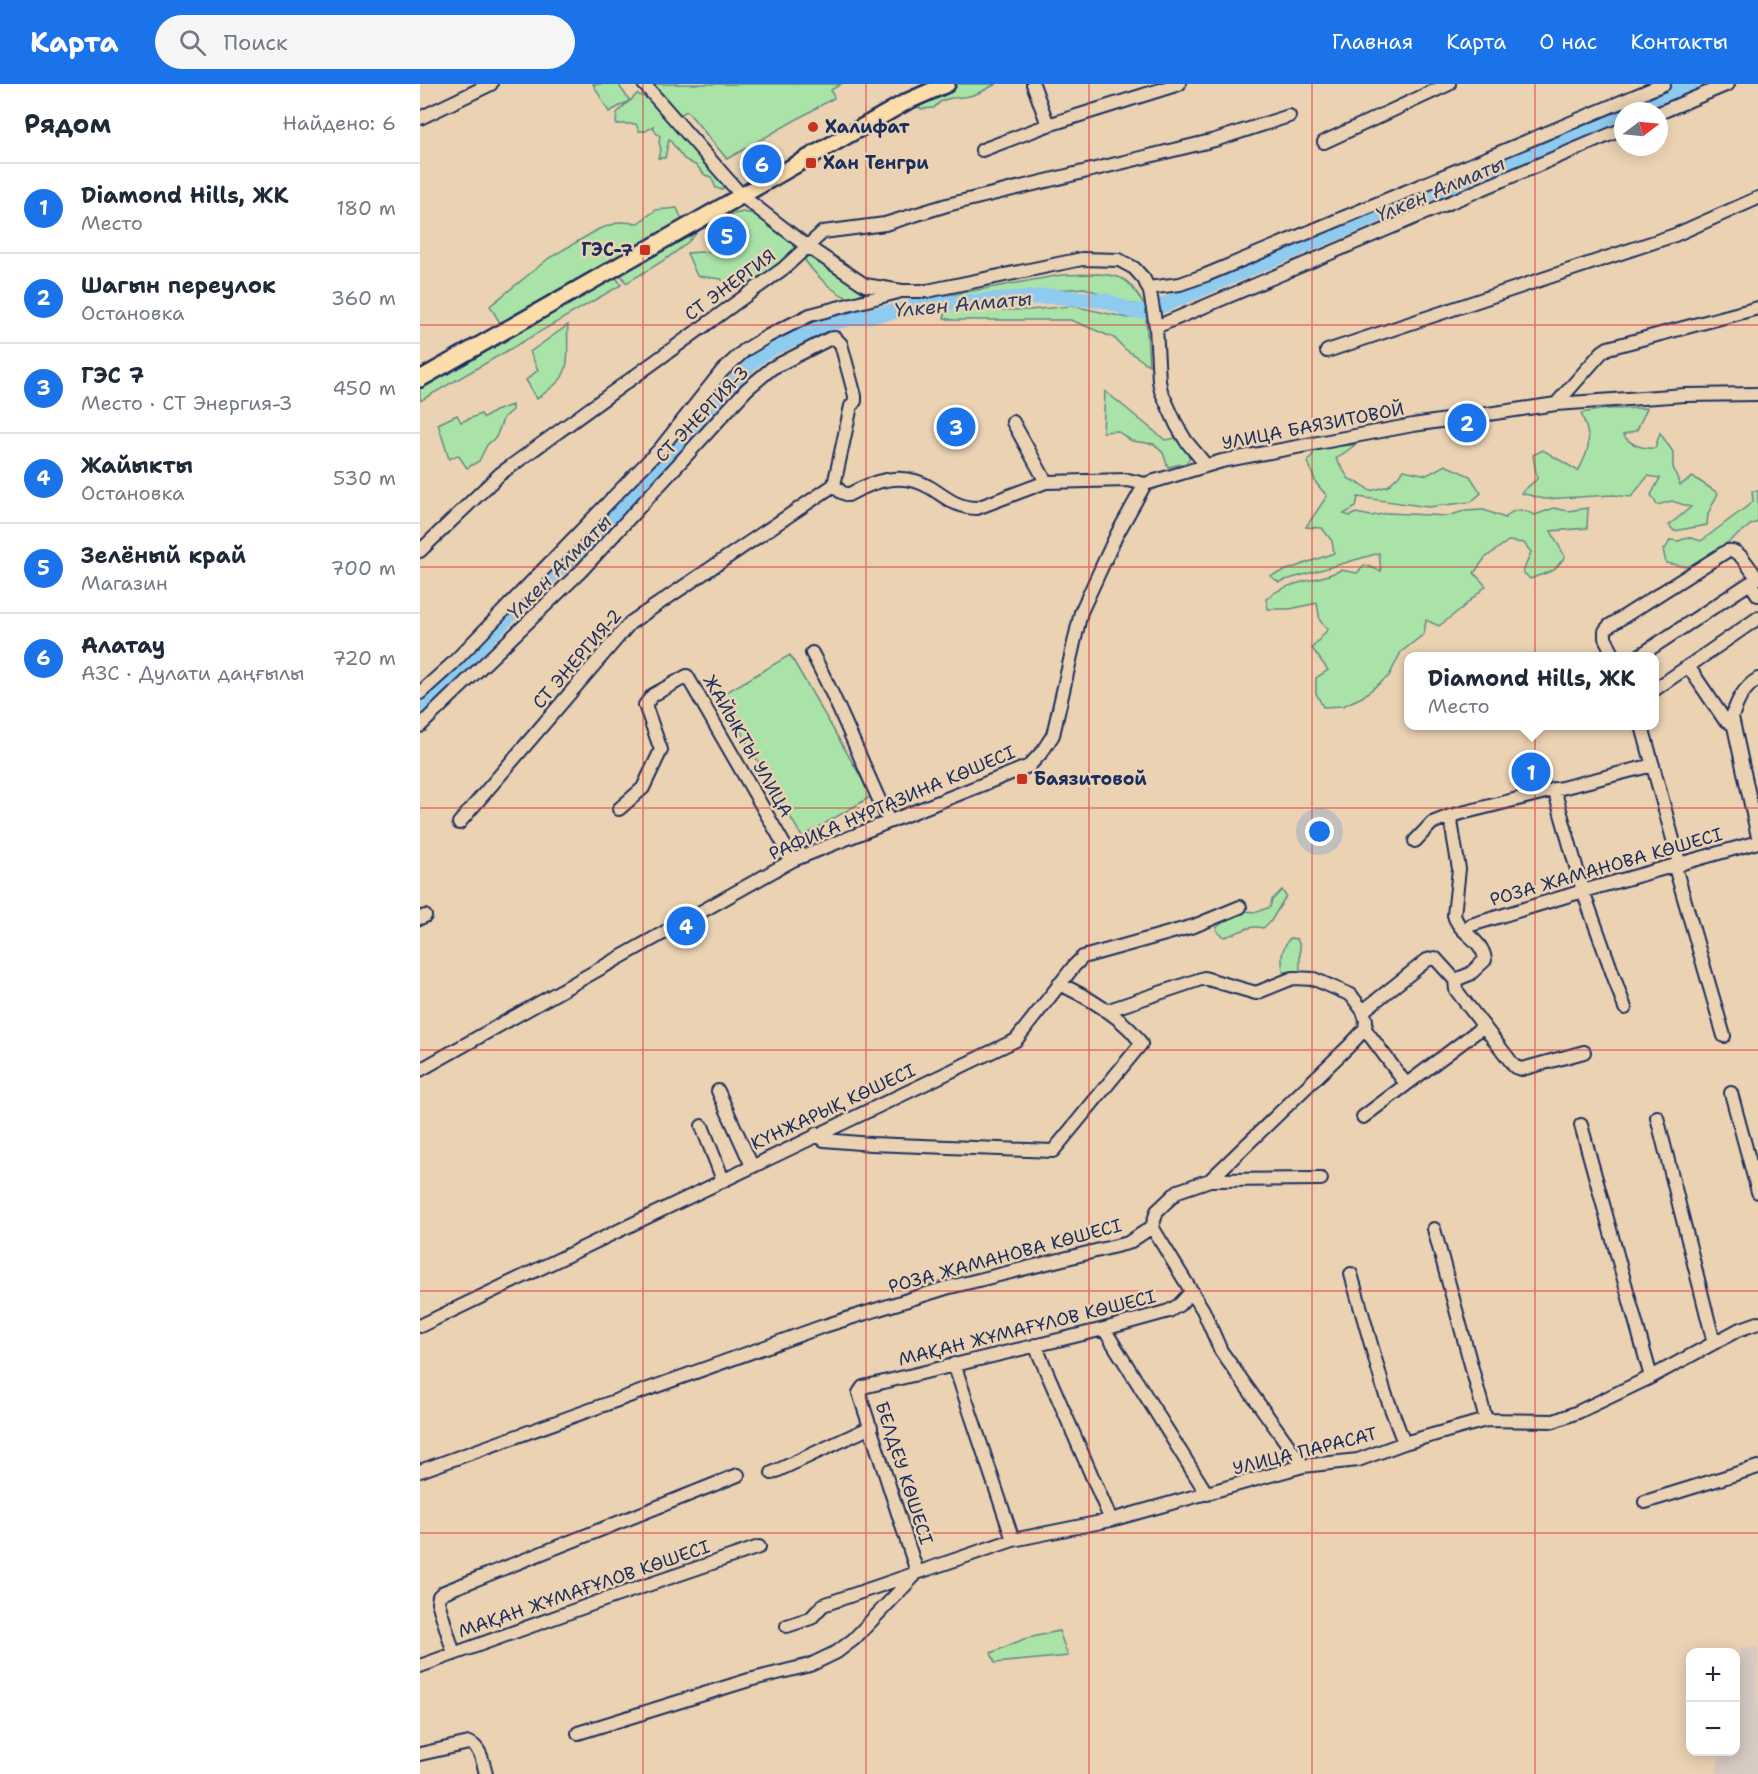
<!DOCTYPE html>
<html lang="ru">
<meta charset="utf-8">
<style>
:root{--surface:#fff;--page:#f6f6f7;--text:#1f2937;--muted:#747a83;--line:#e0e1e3;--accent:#1a73e8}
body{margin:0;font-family:"Shantell Sans",sans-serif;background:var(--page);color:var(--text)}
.controls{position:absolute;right:18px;bottom:18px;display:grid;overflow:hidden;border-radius:12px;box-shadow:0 3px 15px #0003}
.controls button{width:54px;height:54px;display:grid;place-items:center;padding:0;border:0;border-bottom:2px solid var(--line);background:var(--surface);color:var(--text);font:30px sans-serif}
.compass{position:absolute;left:1194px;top:18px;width:54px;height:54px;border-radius:50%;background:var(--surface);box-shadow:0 3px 15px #0003;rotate:74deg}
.you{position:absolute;left:900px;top:748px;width:21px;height:21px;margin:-15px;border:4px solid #fff;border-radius:50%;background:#1a73e8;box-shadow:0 0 0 9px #1a73e833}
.badge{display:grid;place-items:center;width:39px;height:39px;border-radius:50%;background:var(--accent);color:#fff;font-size:20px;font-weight:700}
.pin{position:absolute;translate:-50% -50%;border:3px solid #fff;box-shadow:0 2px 6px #0006}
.popup{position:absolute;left:984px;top:568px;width:255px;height:78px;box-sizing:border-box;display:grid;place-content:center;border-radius:12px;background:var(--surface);filter:drop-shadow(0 2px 4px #0005);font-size:20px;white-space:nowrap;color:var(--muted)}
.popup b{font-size:22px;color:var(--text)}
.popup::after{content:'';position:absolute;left:50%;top:100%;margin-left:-12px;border:12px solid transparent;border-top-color:var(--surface)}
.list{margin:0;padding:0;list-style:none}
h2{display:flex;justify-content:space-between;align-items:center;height:78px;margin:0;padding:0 24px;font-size:26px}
h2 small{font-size:20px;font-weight:400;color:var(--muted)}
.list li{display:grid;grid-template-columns:39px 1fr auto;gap:18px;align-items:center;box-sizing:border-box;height:90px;padding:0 24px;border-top:2px solid var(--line)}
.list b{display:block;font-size:22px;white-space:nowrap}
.list p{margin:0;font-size:20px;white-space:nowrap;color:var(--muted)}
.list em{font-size:20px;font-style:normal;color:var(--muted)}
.icon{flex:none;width:33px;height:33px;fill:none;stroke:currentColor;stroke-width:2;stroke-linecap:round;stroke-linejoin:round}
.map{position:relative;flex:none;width:1338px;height:1690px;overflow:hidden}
header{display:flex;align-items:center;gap:36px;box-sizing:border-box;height:84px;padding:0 30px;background:var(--accent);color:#fff}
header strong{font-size:28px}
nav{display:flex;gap:33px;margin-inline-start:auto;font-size:21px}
.search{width:420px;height:54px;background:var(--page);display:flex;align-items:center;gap:15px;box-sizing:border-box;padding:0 21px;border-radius:33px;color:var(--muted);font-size:22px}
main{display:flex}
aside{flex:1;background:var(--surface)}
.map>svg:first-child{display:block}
.built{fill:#d6cac2}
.green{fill:#aae3a7;stroke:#628982;stroke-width:1.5}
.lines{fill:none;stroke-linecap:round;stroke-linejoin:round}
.river{stroke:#8fcaef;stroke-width:15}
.minor-casing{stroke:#1b2f5e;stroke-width:16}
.major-casing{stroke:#1b2f5e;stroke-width:20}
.minor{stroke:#ebd2b3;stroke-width:12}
.major{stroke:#fbddab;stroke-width:15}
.grid{fill:none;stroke:#d62828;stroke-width:1.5;stroke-opacity:0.55}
.poi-dot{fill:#c8321e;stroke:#ebd2b3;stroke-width:2}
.labels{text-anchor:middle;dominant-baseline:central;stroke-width:5;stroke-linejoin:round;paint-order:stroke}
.poi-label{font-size:18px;font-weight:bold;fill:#1b2f5e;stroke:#ebd2b3;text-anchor:start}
.street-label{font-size:18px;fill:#1b2f5e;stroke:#ebd2b3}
.water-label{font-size:20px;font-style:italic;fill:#273e6c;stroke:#ebd2b3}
</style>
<header>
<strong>Карта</strong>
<div class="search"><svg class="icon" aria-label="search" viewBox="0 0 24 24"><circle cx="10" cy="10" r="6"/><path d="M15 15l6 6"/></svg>Поиск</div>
<nav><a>Главная</a><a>Карта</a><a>О нас</a><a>Контакты</a></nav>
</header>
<main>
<aside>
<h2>Рядом<small>Найдено: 6</small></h2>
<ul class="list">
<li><span class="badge">1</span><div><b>Diamond Hills, ЖК</b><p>Место</p></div><em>180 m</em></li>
<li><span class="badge">2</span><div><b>Шагын переулок</b><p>Остановка</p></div><em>360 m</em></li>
<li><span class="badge">3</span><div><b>ГЭС 7</b><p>Место · СТ Энергия-3</p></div><em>450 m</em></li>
<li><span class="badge">4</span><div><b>Жайыкты</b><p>Остановка</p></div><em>530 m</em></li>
<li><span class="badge">5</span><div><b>Зелёный край</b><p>Магазин</p></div><em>700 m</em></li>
<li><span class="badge">6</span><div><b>Алатау</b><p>АЗС · Дулати даңғылы</p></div><em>720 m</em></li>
</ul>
</aside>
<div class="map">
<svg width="1338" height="1690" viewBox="0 0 1338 1690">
<rect width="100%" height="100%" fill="#ebd2b3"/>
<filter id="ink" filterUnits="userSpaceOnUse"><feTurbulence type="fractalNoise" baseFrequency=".0167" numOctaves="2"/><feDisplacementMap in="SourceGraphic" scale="12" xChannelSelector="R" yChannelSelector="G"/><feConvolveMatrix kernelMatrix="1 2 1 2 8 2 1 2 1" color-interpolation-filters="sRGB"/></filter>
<g filter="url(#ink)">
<!-- built -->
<path class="built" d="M1338 1563V1690H1296L1300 1668H1316V1590L1321 1564Z"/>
<!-- green -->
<path class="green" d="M173 0H198L210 17 217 10 233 17 277 69 282 78 306 100 302 106 296 104 291 93 285 91 277 82 264 75 249 55 245 74H238L241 65 239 59 240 52 236 49 233 42 226 47H219L216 40H196L197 29 209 17 189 28Z
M233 0H421L411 6 414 14 307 75 267 27 259 31Z
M538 0H576C568 4 558 11 549 12 535 15 524 11 514 24L501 25 495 18Z
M257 124 262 136 80 239 70 222 129 174 179 145 200 138 218 139 236 126Z
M323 128 334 130 382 164 330 202 307 201 301 195 277 192 267 169 312 166 303 143 296 145 309 131Z
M283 139C271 164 229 185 206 199L200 189Z
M389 166 446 205 435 215C417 214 392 188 383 173Z
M194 190 201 201 0 317V302Z
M678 190C708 191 710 199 725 222L702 218 665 204 513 214 641 191Z
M653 222 708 234 726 232 729 281 705 265 694 254 651 236H533L524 234 526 225 608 226Z
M148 241C146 258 152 283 139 297 133 303 124 309 117 315L106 296 118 286 110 268Z
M685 307 745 356 756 354 773 370 766 379 748 383 743 369 734 360 712 357 697 347 683 348Z
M92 321V326L84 333 76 353 67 361 59 377 47 384 38 371 29 375 18 340 37 331 41 338 61 330 64 334 75 327Z
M1227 324 1217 346 1203 351C1211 361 1222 365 1235 364L1240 349 1253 368V383L1260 401 1273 393 1298 409 1288 430 1287 441 1254 447 1249 441 1271 423 1252 417 1237 421 1231 411 1240 394 1228 392 1211 413 1193 411 1124 415 1101 409 1117 395 1113 371 1123 366 1158 387C1172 363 1171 353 1161 329L1186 325Z
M935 361 916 375 929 395 941 400 950 407 968 402 984 386 1007 391 1025 381 1050 392 1061 409 1051 418 1008 423 938 413 936 423 924 430 930 432 936 429 951 432 968 429 1028 432 1044 427 1064 426 1085 434C1095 422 1102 426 1115 431L1134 424 1148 427 1168 424 1167 444 1131 447 1145 473 1134 486 1110 495 1103 488 1111 468 1104 459 1088 457 1065 474 1054 489 1066 502 1041 525 1019 542 1006 536 1004 550 981 568 969 592 942 613 923 622 903 623 896 609V594L908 586 892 564 908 545 900 537 897 519 870 525H848L846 515C868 496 897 498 921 486L937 489 945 481 961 487 959 469 859 498 850 492 914 469 912 457 902 444 886 443 907 412 896 399 888 378 897 363Z
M1332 407H1338V438L1332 440 1274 484 1246 479 1243 465 1246 464 1250 456 1259 457 1268 453 1281 457 1333 418Z
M370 571 452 712 382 753 300 612Z
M862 806 866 812 851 837 843 844C827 840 819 850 804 853L798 849 796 844 799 841 823 827 837 828 850 823 852 816Z
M870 854 877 855 880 862V887L863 888C861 874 861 865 870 854Z
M639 1547 648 1572 575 1579 571 1569 604 1555Z"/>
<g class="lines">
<!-- river -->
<path class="river" d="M1207 27 1272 0
M0 625 111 509 154 472 333 277 350 265 412 238 478 227 498 221 633 212 687 217 711 227H729L1203 29"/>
<!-- minor casing -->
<g class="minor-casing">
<path id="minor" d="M224 0 322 112 388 163 445 201 482 207H507L662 175 699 176 714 184 724 195 730 208 736 243 739 297 741 307 757 342 766 357 786 381
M613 0 628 41
M1239 29 1308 0
M0 34 71 0
M904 58 1029 0
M562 66 628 41 759 0
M728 204 760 200 786 191 1244 0
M736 243 1203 45
M907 267 1255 151 1338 114
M1136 320 1182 268 1188 264 1338 224
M593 338 626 398
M0 467 80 390 364 184 403 148 465 140 527 121 795 56 869 32
M392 569C421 623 442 681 469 737
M1194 572 1185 554V547L1189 542 1307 467C1321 464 1329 486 1338 494
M1219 572 1330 499 1338 511
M1268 582 1304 635 1312 640
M1338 595C1323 604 1317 618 1312 633L1338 753
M1234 606 1338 534
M0 609 32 580 240 365 302 287 325 266 348 252 390 231 478 208
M0 642 161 487 327 305 352 284 409 255 415 254 421 260 435 312V317L431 322 414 401 421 408 428 411C455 396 483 387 511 404 527 414 537 424 557 424L626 398 708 396 725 400
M1222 642 1260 781
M1134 705 1163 807 1205 924
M199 725 223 704 241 666 225 621 233 611 267 592 373 776
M39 739 210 539 414 401
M995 757 1012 739 1030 732
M1255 783 1304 952
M0 834 5 832
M1045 846 1051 841 1163 807 1338 758
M1035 896 1036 906 1095 983 1102 985 1164 968
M943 927 1007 876 1015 874 1035 896 1050 890 1065 876C1063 855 1039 850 1034 831L1039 785 1030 732 1233 681
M945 945 986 1000
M0 986 373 776 609 682 622 668 633 651 661 528 696 452 725 400 802 377 993 341 1136 320 1265 311 1338 310
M298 1007 332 1082
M1311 1009 1338 1108
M943 1033 1064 942
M1237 1033 1294 1259
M1161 1041 1231 1293
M282 1042 303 1096
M396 1050 404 1056 451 1060 633 1067 721 960C709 937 663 910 639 900
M790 1096 901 1095
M732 1143 783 1226 801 1267 883 1382
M1014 1145 1066 1336
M931 1190 964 1306 984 1359
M0 1242 596 956 654 882 663 873 774 842 820 823
M684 1245 787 1410
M615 1261 691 1436
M534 1280 593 1456
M0 1387 401 1243 526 1204 708 1159 732 1143 737 1127 758 1107 790 1096 929 962 945 945 946 936 943 927 931 911 894 895 873 894 836 909 784 894 686 927
M352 1389 451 1343
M1225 1418 1338 1383
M497 1488 439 1309 443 1303 684 1245 749 1227 759 1221 772 1207
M367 1542 391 1534 403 1521 593 1456 691 1436 883 1382 938 1376 984 1359 1066 1336 1134 1337 1158 1328 1231 1293 1318 1246 1338 1239
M34 1570 18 1518 19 1512 24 1508 318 1391
M0 1582 175 1519 339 1463
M158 1649 329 1596 390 1581 417 1568 434 1555 495 1491
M0 1670 49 1659C61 1663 63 1679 66 1690"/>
</g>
<!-- major casing -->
<g class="major-casing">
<path id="major" d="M0 295 486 18 527 0"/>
</g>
<!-- minor -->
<use href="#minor" class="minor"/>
<!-- major -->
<use href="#major" class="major"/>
</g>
</g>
<!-- grid -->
<path class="grid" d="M223 0V1690M446 0V1690M669 0V1690M892 0V1690M1115 0V1690M0 241H1338M0 483H1338M0 724H1338M0 966H1338M0 1207H1338M0 1449H1338"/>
<!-- markers -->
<g class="poi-dot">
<circle cx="393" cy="43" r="6"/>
<rect x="385" y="73" width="12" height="12" rx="3"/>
<rect x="219" y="160" width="12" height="12" rx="3"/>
<rect x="596" y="689" width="12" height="12" rx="3"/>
</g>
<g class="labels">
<!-- poi labels -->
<g class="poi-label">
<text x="405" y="43">Халифат</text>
<text x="403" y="79">Хан Тенгри</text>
<text x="213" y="166" text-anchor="end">ГЭС-7</text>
<text x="614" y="695">Баязитовой</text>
</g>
<!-- street labels -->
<g class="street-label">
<text transform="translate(310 201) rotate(-36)">СТ ЭНЕРГИЯ</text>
<text transform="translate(282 330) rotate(-46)">СТ ЭНЕРГИЯ-3</text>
<text transform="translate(893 342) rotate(-11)">УЛИЦА БАЯЗИТОВОЙ</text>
<text transform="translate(157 575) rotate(-49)">СТ ЭНЕРГИЯ-2</text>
<text transform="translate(328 662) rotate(60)">ЖАЙЫКТЫ УЛИЦА</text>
<text transform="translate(472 719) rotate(-23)">РАФИКА НҰРТАЗИНА КӨШЕСІ</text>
<text transform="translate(1186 783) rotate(-16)">РОЗА ЖАМАНОВА КӨШЕСІ</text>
<text transform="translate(413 1023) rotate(-25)">КҮНЖАРЫҚ КӨШЕСІ</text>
<text transform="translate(585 1172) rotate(-15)">РОЗА ЖАМАНОВА КӨШЕСІ</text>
<text transform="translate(607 1244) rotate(-14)">МАҚАН ЖҰМАҒҰЛОВ КӨШЕСІ</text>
<text transform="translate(885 1367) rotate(-14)">УЛИЦА ПАРАСАТ</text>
<text transform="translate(484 1389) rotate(72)">БЕЛДЕУ КӨШЕСІ</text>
<text transform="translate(164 1505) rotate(-19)">МАҚАН ЖҰМАҒҰЛОВ КӨШЕСІ</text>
</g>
<!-- water labels -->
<g class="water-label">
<text transform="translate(1020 105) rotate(-23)">Үлкен Алматы</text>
<text transform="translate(543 220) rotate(-5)">Үлкен Алматы</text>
<text transform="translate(139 483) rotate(-45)">Үлкен Алматы</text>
</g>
</g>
</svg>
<div class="controls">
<button>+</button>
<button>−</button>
</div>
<svg class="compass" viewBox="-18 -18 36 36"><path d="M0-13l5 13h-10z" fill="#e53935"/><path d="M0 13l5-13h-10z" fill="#747a83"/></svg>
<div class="you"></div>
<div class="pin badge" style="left:1111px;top:688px">1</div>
<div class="popup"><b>Diamond Hills, ЖК</b>Место</div>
<div class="pin badge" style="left:1047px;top:339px">2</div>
<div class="pin badge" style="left:536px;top:343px">3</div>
<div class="pin badge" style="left:266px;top:842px">4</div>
<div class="pin badge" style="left:307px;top:152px">5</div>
<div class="pin badge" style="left:342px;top:80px">6</div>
</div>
</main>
